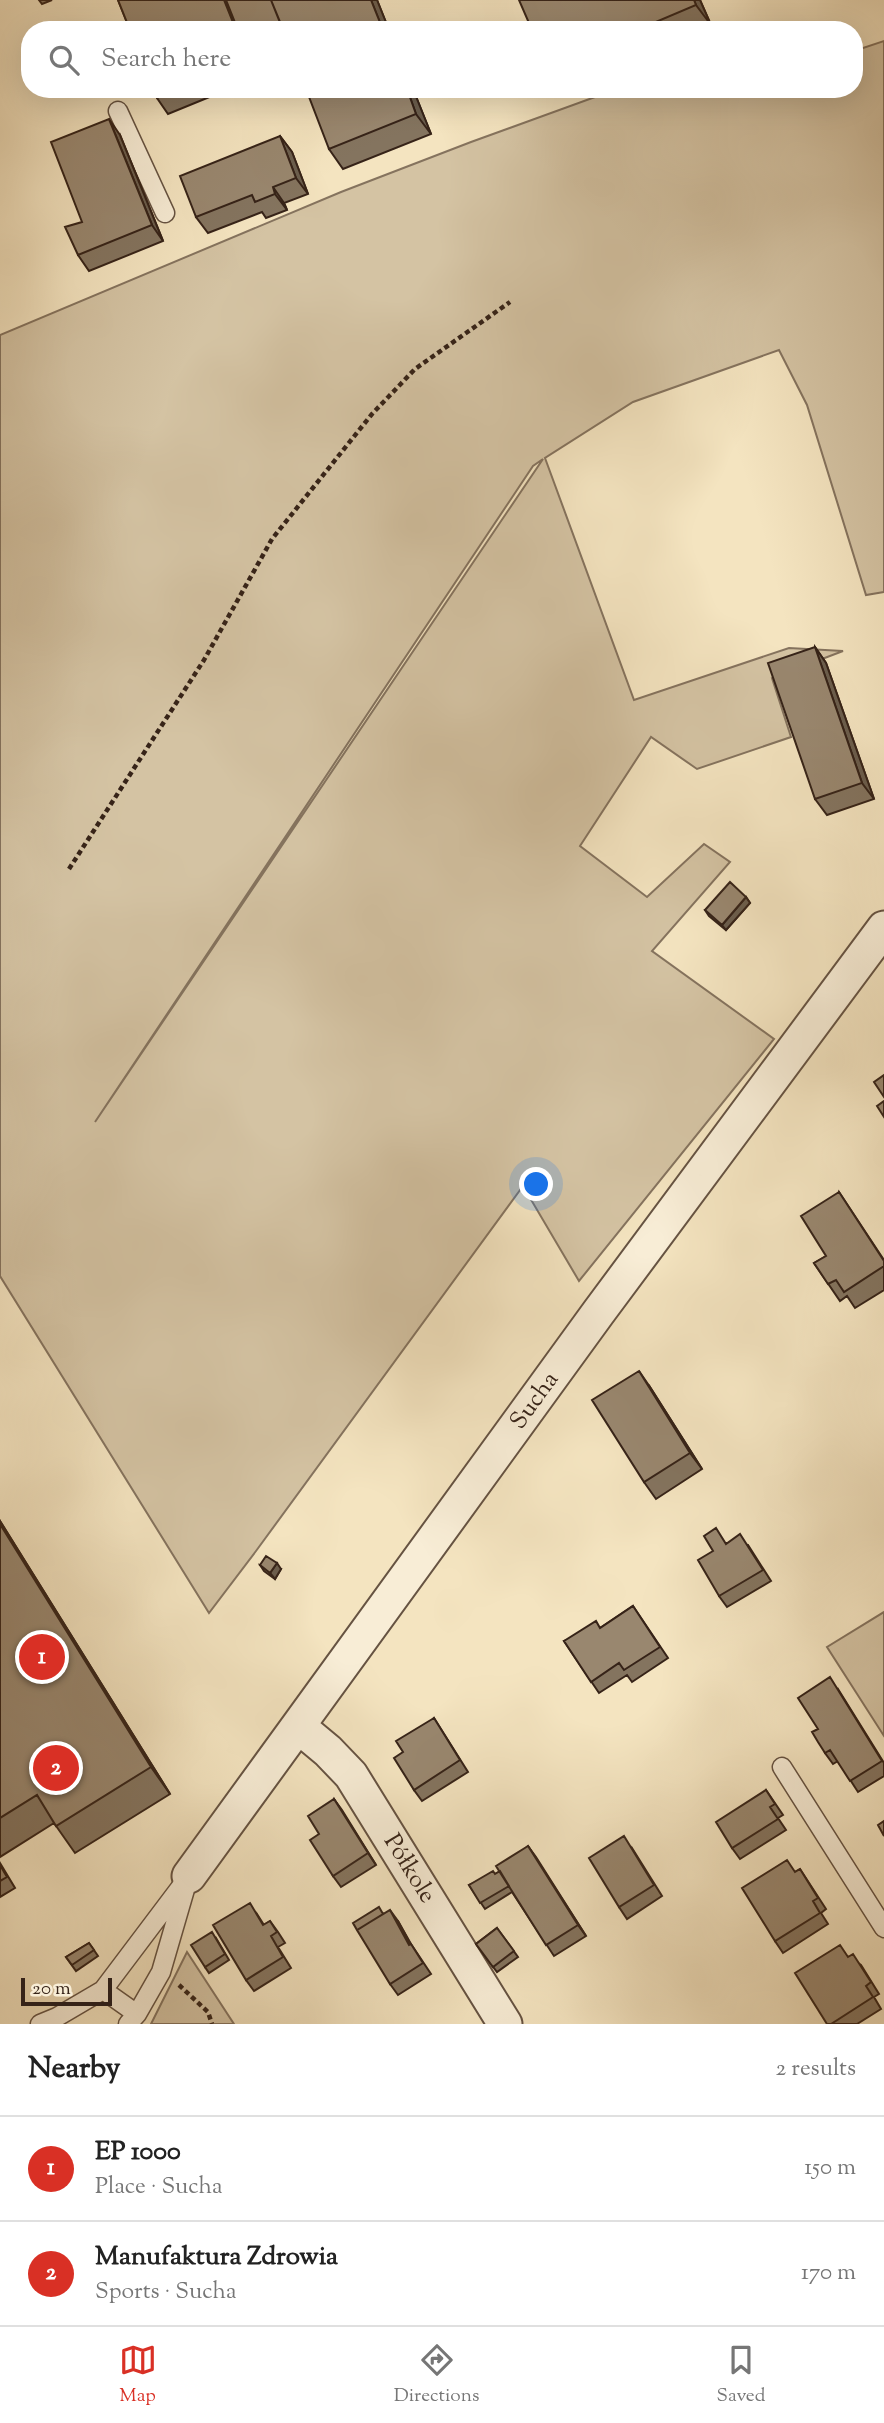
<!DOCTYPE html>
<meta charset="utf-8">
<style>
:root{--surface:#fff;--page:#f6f6f6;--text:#222;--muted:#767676;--line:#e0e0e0;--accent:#d93025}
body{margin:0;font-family:"Sorts Mill Goudy",serif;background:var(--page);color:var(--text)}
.scale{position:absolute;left:21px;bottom:18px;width:91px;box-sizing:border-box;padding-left:7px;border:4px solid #362318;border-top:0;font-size:19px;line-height:24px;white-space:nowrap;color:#362318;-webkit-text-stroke:5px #f8edd6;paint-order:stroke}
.you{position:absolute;left:537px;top:1185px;width:24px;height:24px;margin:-18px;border:5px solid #fff;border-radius:50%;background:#1a73e8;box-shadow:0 0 0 10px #1a73e833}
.badge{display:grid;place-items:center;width:46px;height:46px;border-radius:50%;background:var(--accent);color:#fff;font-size:23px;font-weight:700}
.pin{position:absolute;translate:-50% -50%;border:4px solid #fff;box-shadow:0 2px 7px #0006}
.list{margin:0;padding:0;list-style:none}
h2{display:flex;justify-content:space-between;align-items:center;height:91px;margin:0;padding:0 28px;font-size:30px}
h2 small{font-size:23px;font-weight:400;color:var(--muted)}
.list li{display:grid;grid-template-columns:46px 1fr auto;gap:21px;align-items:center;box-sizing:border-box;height:105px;padding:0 28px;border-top:2px solid var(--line)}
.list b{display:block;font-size:26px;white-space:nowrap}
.list p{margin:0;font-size:23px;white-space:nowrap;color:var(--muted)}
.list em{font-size:23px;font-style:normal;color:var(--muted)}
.icon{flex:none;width:38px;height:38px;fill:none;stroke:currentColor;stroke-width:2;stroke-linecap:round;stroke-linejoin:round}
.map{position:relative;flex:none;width:884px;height:2024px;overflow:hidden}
.search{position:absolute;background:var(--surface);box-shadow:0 7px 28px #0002;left:21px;right:21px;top:21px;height:77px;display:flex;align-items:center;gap:18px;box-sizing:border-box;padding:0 24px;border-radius:28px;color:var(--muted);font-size:26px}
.sheet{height:301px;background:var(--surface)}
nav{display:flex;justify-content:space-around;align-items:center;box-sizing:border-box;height:98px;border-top:2px solid var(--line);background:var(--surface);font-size:19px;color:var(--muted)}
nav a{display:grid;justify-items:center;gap:4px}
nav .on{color:var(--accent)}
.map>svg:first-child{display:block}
.green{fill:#d4c3a3;stroke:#85735e;stroke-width:2;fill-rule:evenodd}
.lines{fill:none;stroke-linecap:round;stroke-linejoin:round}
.service-casing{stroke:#665342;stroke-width:21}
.minor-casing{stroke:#665342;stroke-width:37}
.path{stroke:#362318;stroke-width:4.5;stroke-dasharray:5 3.5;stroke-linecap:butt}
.service{stroke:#f8edd6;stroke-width:18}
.minor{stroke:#f8edd6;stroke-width:33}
.wall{fill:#84745f;stroke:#362318;stroke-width:2}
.shaded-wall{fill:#6b5e4e;stroke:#362318;stroke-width:2}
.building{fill:#99876f;stroke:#362318;stroke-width:2}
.labels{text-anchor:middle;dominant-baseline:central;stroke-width:5;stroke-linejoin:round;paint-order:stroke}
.street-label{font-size:24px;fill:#362318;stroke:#f8edd6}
</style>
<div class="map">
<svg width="884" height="2024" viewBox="0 0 884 2024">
<rect width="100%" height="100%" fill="#f4e4c0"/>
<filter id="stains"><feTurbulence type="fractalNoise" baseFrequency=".00286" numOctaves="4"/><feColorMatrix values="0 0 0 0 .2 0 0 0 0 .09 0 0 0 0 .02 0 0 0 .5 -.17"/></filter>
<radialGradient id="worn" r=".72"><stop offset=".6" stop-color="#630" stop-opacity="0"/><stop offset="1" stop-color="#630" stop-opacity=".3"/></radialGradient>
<!-- green -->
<path class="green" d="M884 41V592L866 595 807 405 779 350 633 402 545 458 634 700 789 648 843 651 772 678 791 737 697 769 651 737 580 846 647 897 704 844 730 862 652 951 774 1039 579 1281 523 1186 256 1551 209 1613 0 1276V335L341 192 471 142 617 89H854V51ZM543 459 95 1122 533 466Z
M884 1612V1736L827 1647Z
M187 1952 234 2024H151Z"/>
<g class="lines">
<!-- service casing -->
<g class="service-casing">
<path id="service" d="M118 111 165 213
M782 1767 884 1928
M103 1990 137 2014
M40 2024 57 2017 103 1990 189 1876
M128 2024 137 2014 161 1972 186 1886"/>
</g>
<!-- minor casing -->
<g class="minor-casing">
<path id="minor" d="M298 1726 328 1751 351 1775 505 2024
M189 1876 598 1313 884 928"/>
</g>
<!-- path -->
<path class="path" d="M69 869 204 660 272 539 372 414 415 369 510 302
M179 1985 208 2012 212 2024"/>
<!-- service -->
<use href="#service" class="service"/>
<!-- minor -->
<use href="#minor" class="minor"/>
</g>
<!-- wall -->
<path class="wall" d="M39 0H52L42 4Z
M118 0H377L389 30H130Z
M700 0 711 25 700 30H532Z
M153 89H229L168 114 157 98Z
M413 89 431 134 343 169 329 149Z
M120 135 163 241 89 271 78 255 82 222Z
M280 136 292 152 308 194 284 203 287 210 266 218 262 212 208 233 196 217Z
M815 647 826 663 874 799 827 815 815 799Z
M746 897 750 903 726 930 709 916 705 910Z
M839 1192 884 1260V1290L855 1308 847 1296 840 1301 814 1263 826 1256Z
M650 1387 702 1469 656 1499 644 1482Z
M0 1521 170 1794 75 1853 54 1823 0 1857Z
M726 1543 748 1545 771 1581 727 1607 719 1596Z
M260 1565 281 1569 275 1579 264 1571Z
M633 1606 668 1658 632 1682 627 1675 599 1693 564 1641 600 1628Z
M838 1689 884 1763V1776L858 1792 838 1761 833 1764 825 1753 818 1729Z
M434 1718 468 1772 422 1801 414 1790 403 1752Z
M766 1790 783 1815 778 1818 786 1830 740 1859 732 1848Z
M334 1799 376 1865 341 1887 333 1876 319 1834Z
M528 1846 586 1936 554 1956 512 1892 485 1909 469 1885 495 1874 500 1871Z
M632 1848 662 1896 627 1919 619 1907Z
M0 1863 15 1888 0 1897Z
M800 1869 826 1909 821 1913 828 1924 783 1953 775 1941 795 1872Z
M257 1914 264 1925 270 1921 278 1932 285 1943 278 1947 291 1968 254 1991 246 1980Z
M384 1914 398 1921 411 1944 431 1974 398 1995 390 1984Z
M497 1928 518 1957 497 1972 476 1944Z
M216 1938 229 1960 209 1973 205 1967Z
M89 1943 98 1956 76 1971 66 1957Z
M849 1957 861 1965 879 1994 874 1997 881 2009 857 2024H827Z"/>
<!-- shaded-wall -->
<path class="shaded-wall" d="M371 0H377L389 30H383Z
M694 0H700L711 25 696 5Z
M407 89H413L431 134 416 114Z
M109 119 120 135 163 241 152 225Z
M280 136 292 152 308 194 296 178Z
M273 187 284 203 287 210 275 194Z
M815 647 826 663 874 799 862 783Z
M746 897 750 903 726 930 722 925Z
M639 1371 650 1387 702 1469 690 1453Z
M0 1521 170 1794 151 1767 0 1524Z
M277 1563 281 1569 275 1579 270 1573Z
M334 1799 342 1810 376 1865 368 1853Z
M528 1846 536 1857 586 1936 578 1925Z
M390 1910 398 1921 417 1956 409 1945Z"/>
<!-- building -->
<path class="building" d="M118 0H224L236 30H130Z
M226 0H271L280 22 259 30H238Z
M271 0H371L383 30H283Z
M519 0H694L696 5 637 30H532Z
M153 89H178L157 98Z
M306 89H407L416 114 329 149Z
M109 119 152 225 78 255 65 227 82 222 51 142Z
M280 136 296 178 273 187 275 194 255 202 252 195 196 217 180 176Z
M815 647 862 783 815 799 768 663Z
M730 882 746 897 722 925 705 910Z
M884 1075V1097L874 1082Z
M884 1101V1117L877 1106Z
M839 1192 884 1261V1266L844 1292 836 1280 828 1284 814 1263 826 1256 801 1216Z
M639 1371 690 1453 644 1482 592 1400Z
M0 1524 151 1767 56 1826 37 1795 0 1818Z
M716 1528 726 1544 740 1534 763 1570 719 1596 698 1560 713 1551 704 1536Z
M266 1556 277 1563 270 1573 260 1565Z
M633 1606 660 1647 624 1670 619 1663 591 1682 564 1641 596 1621 600 1628Z
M830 1677 882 1761 850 1781 830 1750 825 1753 818 1742 812 1732 818 1729 798 1698Z
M434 1718 460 1760 414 1790 394 1758 403 1752 396 1741Z
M766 1790 775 1804 770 1807 778 1819 732 1848 716 1822Z
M334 1799 368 1853 333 1876 310 1840 319 1834 308 1816Z
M884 1821V1836L878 1825Z
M624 1836 654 1885 619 1907 589 1858Z
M528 1846 578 1925 546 1945 496 1866Z
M787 1860 795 1872 800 1869 818 1898 813 1901 820 1913 775 1941 742 1888Z
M0 1865 7 1877 0 1881Z
M493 1871 495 1874 500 1871 509 1886 480 1903 469 1885Z
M250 1903 263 1925 270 1921 277 1932 271 1936 283 1957 246 1980 213 1925Z
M379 1907 383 1914 357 1930 353 1923Z
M390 1910 409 1945 411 1944 423 1963 390 1984 357 1930Z
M497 1928 514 1951 493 1967 476 1944Z
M212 1932 225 1954 205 1967 191 1945Z
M89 1943 94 1950 72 1965 66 1957Z
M840 1945 848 1957 853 1954 871 1982 866 1986 873 1997 831 2024H827L795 1973Z"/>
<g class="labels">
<!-- street labels -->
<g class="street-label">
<text transform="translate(535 1401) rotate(-54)">Sucha</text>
<text transform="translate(409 1869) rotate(58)">Półkole</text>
</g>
</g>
<rect width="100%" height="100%" filter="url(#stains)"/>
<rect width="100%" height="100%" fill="url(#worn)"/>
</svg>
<div class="scale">20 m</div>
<div class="you"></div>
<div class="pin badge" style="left:42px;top:1657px">1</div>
<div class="pin badge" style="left:56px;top:1768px">2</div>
<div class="search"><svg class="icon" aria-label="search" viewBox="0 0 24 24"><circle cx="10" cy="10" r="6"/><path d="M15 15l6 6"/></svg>Search here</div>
</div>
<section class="sheet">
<h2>Nearby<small>2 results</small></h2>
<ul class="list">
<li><span class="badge">1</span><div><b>EP 1000</b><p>Place · Sucha</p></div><em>150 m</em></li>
<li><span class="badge">2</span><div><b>Manufaktura Zdrowia</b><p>Sports · Sucha</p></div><em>170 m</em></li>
</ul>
</section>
<nav>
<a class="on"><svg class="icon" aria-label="map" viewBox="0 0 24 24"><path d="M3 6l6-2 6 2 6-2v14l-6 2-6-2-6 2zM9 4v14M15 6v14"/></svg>Map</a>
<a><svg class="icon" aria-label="directions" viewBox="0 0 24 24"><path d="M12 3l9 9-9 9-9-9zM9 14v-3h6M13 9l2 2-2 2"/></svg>Directions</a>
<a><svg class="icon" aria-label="saved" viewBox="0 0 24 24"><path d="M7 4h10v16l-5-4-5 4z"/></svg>Saved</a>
</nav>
